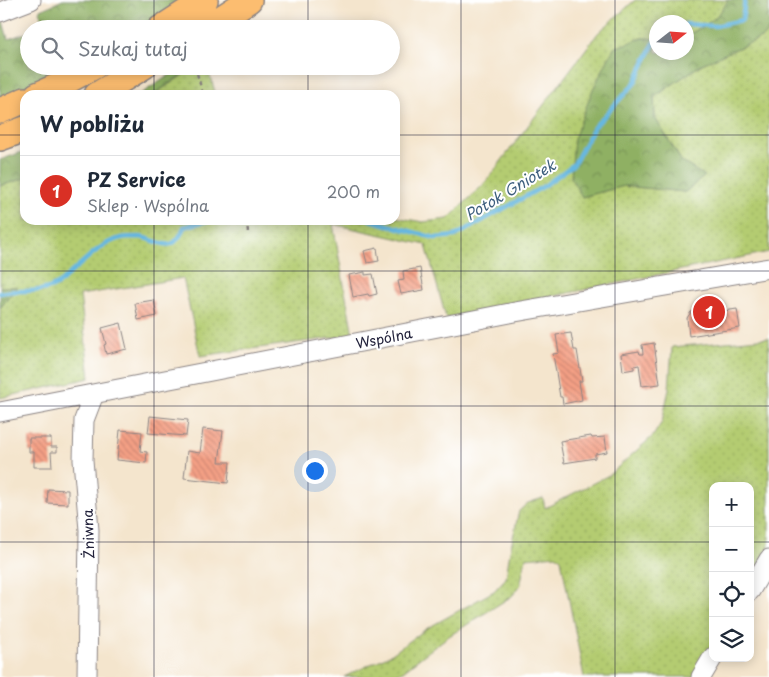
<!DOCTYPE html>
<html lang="pl">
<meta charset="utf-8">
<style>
:root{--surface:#fff;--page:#f2f2f3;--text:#1f2937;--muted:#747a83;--line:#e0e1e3;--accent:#d93025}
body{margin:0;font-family:"Playpen Sans",sans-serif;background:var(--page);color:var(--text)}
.controls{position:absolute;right:15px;bottom:15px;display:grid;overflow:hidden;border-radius:10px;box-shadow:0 2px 12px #0003}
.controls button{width:45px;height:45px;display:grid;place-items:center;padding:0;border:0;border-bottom:1px solid var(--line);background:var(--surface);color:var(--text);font:25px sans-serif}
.compass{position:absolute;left:649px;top:15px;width:45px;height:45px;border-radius:50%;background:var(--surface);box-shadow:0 2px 12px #0003;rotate:73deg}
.you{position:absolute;left:314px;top:470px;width:18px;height:18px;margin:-12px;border:4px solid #fff;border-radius:50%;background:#1a73e8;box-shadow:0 0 0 8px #1a73e833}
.badge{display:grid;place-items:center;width:32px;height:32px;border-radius:50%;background:var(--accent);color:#fff;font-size:16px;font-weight:700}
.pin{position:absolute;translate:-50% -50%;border:2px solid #fff;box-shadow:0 1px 5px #0006}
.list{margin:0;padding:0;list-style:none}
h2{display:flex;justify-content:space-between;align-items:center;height:65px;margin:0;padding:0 20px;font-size:21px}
h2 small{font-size:16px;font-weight:400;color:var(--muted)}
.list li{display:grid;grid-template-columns:32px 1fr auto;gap:15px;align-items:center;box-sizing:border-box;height:70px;padding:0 20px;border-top:1px solid var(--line)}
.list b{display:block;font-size:19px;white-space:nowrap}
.list p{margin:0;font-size:16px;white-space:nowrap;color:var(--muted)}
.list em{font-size:16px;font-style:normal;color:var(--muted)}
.icon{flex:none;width:28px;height:28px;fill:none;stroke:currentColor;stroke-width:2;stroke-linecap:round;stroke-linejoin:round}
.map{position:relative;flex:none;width:769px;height:677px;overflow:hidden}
.search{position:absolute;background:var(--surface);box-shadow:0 2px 12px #0003;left:20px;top:20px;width:380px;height:55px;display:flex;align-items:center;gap:12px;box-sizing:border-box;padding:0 18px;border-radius:28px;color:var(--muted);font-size:19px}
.panel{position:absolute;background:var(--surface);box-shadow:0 2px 12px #0003;left:20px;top:90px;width:380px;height:135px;border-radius:15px}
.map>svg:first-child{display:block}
.grass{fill:url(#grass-dots);stroke:#6b7756}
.forest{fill:url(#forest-crowns);stroke:#58694f}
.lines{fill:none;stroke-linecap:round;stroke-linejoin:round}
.stream{stroke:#66b7e1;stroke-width:4.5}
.building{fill:url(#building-back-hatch)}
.minor-casing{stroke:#8b8484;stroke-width:21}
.major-casing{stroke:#8b8484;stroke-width:28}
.path{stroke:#8b8484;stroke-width:2.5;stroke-dasharray:4 4;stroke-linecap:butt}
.minor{stroke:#fff;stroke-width:19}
.major{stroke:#fcbd6f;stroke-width:25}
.grid{fill:none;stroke:#22223b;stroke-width:1;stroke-opacity:0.55}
.labels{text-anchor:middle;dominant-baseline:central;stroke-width:4;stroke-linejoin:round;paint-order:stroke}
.street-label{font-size:14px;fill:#22223b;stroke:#fff}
.water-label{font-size:15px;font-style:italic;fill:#3d5e7d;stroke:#fff}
</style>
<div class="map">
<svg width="769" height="677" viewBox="0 0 769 677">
<defs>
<pattern id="grass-dots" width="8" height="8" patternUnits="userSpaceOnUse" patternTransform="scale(1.25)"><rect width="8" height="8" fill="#b4cc71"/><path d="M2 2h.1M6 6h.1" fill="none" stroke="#9aaf63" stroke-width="1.8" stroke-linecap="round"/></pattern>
<pattern id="forest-crowns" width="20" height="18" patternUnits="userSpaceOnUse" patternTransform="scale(1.25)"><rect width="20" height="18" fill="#8fb063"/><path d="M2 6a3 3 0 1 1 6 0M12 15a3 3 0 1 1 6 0" fill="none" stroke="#748f53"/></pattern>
<pattern id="building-back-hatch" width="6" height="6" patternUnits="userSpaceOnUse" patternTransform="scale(1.25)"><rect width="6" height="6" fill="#f5a085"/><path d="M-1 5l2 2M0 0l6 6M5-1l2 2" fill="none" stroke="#c6826e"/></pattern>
</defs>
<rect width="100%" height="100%" fill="#fff"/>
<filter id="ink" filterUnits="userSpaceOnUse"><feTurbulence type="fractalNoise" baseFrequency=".02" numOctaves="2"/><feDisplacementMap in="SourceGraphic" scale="10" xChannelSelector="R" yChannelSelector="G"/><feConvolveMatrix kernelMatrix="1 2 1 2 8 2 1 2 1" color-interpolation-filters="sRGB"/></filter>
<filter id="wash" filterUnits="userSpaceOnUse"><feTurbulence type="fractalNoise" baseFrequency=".0096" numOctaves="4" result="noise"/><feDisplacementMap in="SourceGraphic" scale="20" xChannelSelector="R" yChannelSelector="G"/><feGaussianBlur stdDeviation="1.12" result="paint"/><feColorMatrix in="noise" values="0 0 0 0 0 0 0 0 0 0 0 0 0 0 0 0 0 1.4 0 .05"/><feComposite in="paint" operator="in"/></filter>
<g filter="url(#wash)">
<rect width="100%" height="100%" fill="#f4e5cd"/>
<!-- grass -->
<path class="grass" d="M635 0H728C721 16 703 28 687 35L686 22H656V39L642 38 582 197 624 186 685 192 704 176 682 162 655 118 654 97 702 64 763 37 769 29V252L446 318 426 245 333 224 353 335 200 356 183 278 80 295 90 378 0 398V308L17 287H0V186L25 178V220H395V217L423 222 448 219 484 184 598 33Z
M183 66H207L216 95H153L186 73 179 69Z
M769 338V548L750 580V486H713V644L693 677H584L561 559 556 555 526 558 520 586 512 596 446 638 403 671 389 677H344L392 654 426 629 494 591 506 578 510 551 519 511 528 503 543 498 545 508 609 475 653 436 662 422 669 389 672 347Z"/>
<!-- forest -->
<path class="forest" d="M63 0H186L138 29H38L42 27 40 10Z
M728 0H769V29L763 37 702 64 654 97 655 118 682 162 705 176 685 192 624 186 582 197 571 178 574 139 593 89 614 48 642 38 656 39V52H686L687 35C703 28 721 16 728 0Z
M3 21 8 39 29 32V66H68L12 94 0 98V22Z
M179 69 186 72 153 95H139Z
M25 151V178L0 186V160Z
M0 287H17L0 308Z"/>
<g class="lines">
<!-- stream -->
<path class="stream" d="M686 24 715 26 742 20 745 0
M370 220 435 238 455 236 544 186 574 164 594 127 634 84 656 39
M0 293C18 288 39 295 56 285 61 283 65 278 68 275 84 262 100 243 121 238 126 237 135 237 140 237 160 240 173 257 184 227L210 220"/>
</g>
<g id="blocks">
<!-- building -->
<path class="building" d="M377 248 379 261 367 263 364 251Z
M420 268 424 290 401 294 398 281 404 280 403 271Z
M365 272V275L373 274 377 294 369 296 368 294 353 297 349 275Z
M154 300 157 316 138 320 135 303Z
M737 309 740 328 689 336 687 318 691 312 703 310 704 314Z
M121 323 127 349 106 354 104 345 106 344 102 328Z
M571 333 574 350H577L582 381H579L582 400 563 404 562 397H560L553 354 559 353 556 335Z
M654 343 660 384 642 386 639 365 634 366V369L623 371 621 354 639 351 640 354H643L642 345Z
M150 416 188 420 186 436 148 433Z
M203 429 223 431 219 462H230L228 483 184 478 187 451 200 453Z
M120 430 142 432 140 451 147 452 146 463 117 460Z
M591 436 592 438 605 437 607 452 595 454V458L564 463 560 441Z
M29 438H51V447H57V452H51L52 467H34V452H29Z
M48 489 68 490V504L47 503Z"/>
</g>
</g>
<g filter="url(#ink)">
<use href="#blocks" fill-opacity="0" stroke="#8b8484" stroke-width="1"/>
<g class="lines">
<!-- minor casing -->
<g class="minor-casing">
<path id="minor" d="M0 12 31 0
M0 412 515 312 769 268
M750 591 769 559
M87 677 89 530 83 460 84 420 94 394
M701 677 713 657"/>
</g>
<!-- major casing -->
<g class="major-casing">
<path id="major" d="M160 29 205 0
M205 29 249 0
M37 95 58 86 95 66
M97 95 144 66
M0 111 25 100
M0 138 25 129"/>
</g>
<!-- path -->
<path class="path" d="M195 66 203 95
M247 220 248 234"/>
<!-- minor -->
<use href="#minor" class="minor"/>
<!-- major -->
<use href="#major" class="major"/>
</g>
</g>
<!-- grid -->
<path class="grid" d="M154 0V29M308 0V29M461 0V677M615 0V677M154 66V95M308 66V95M0 135H25M395 135H769M154 220V677M308 220V677M0 271H769M0 406H769M0 542H713M750 542H769"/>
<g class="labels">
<!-- street labels -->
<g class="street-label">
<text transform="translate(384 338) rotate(-11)">Wspólna</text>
<text transform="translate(88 534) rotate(-92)">Żniwna</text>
</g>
<!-- water labels -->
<g class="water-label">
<text transform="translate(510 189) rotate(-31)">Potok Gniotek</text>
</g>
</g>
</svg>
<div class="controls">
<button>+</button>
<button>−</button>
<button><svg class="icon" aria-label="locate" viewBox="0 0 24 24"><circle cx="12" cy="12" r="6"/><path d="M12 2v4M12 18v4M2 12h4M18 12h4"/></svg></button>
<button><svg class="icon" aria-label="layers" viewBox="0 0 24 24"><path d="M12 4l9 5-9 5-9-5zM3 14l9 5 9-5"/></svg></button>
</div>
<svg class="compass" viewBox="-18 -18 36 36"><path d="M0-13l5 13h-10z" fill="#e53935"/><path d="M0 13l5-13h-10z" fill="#747a83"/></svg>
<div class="you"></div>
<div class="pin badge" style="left:709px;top:312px">1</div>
<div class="search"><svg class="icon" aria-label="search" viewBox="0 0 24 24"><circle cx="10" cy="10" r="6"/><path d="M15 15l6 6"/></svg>Szukaj tutaj</div>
<section class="panel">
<h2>W pobliżu<small></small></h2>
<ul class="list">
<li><span class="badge">1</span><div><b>PZ Service</b><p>Sklep · Wspólna</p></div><em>200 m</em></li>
</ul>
</section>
</div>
